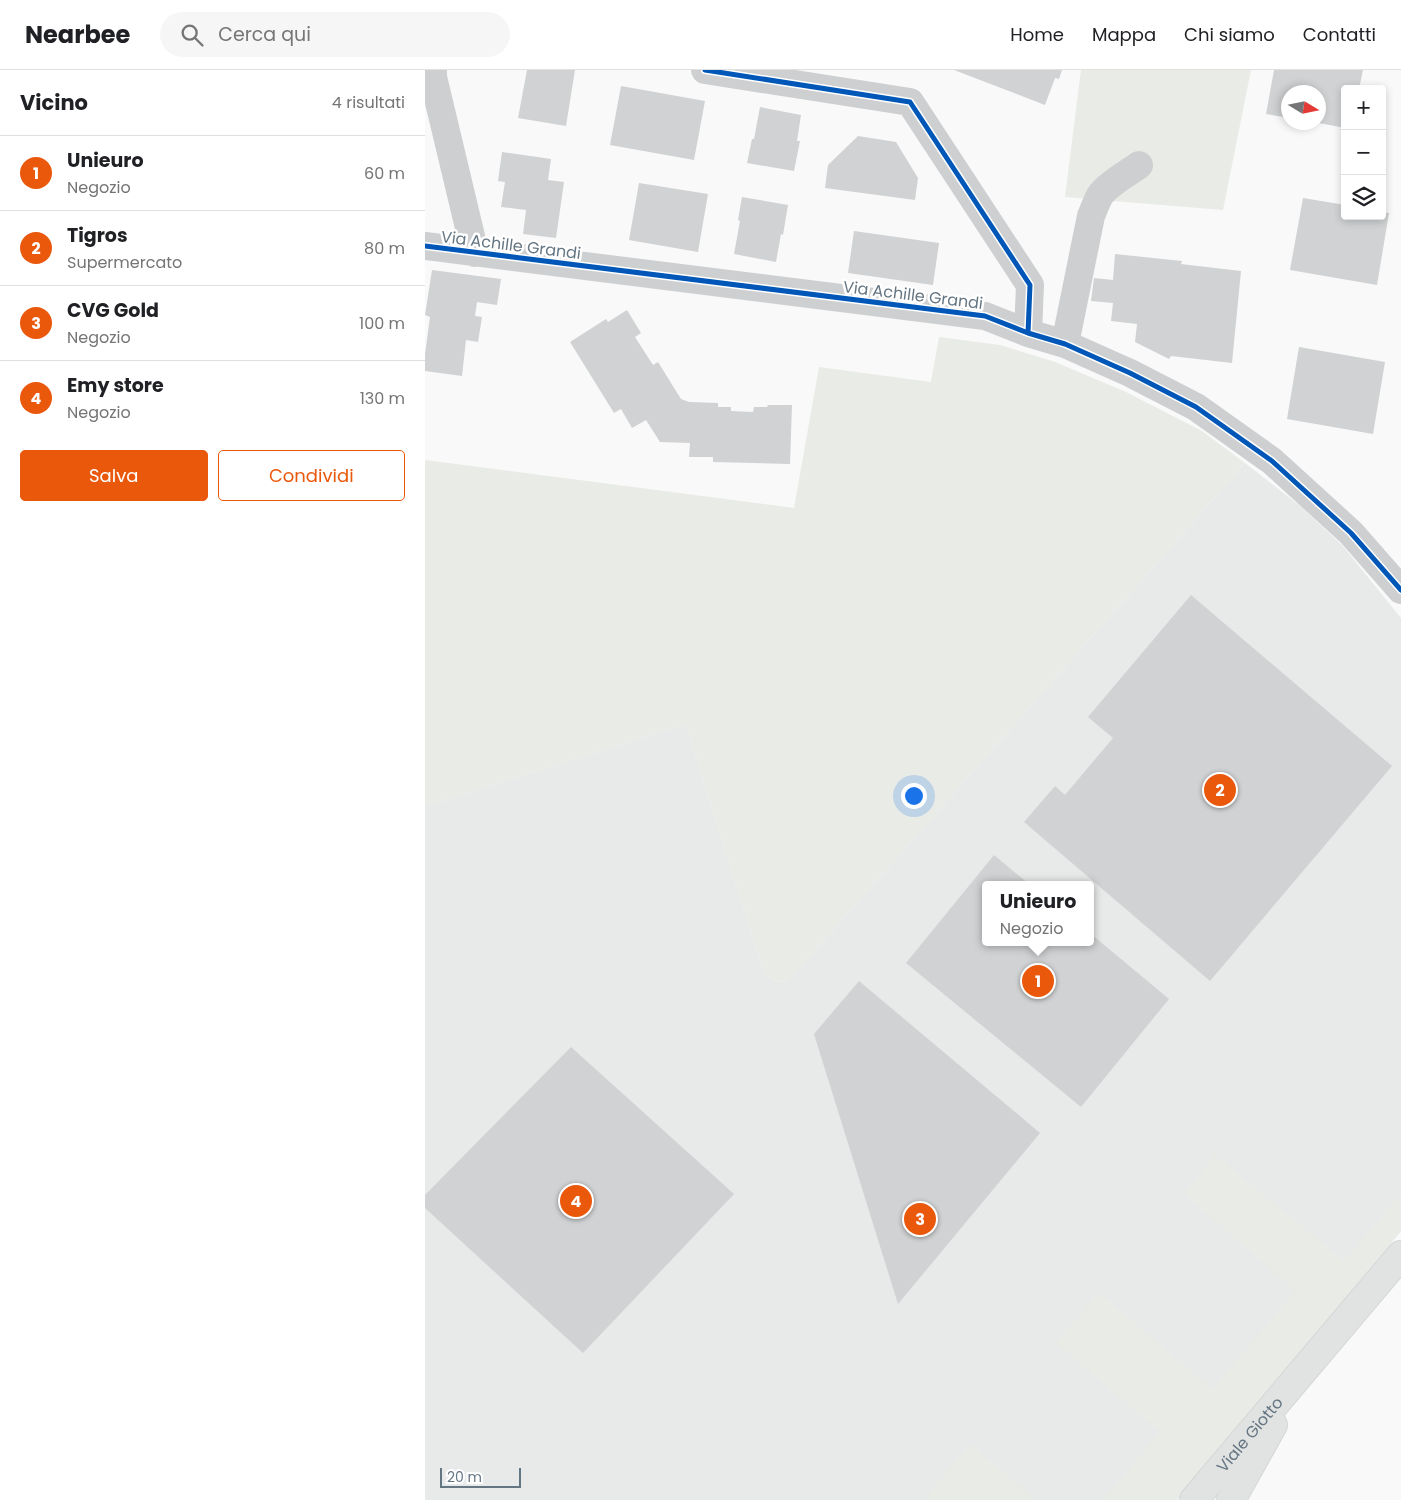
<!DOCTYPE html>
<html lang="it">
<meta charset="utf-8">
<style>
:root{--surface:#fff;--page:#f6f6f6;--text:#202124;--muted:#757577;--line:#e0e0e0;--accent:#ea580c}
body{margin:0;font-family:Poppins,sans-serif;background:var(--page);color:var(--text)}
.controls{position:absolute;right:15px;top:15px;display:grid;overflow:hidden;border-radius:5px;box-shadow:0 2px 8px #0003}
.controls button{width:45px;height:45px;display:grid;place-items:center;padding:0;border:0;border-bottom:1px solid var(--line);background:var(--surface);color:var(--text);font:25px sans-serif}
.compass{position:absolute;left:856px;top:15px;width:45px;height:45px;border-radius:50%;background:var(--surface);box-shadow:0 2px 8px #0003;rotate:100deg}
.scale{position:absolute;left:15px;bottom:12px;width:81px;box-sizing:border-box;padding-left:5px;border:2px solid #657683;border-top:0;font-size:14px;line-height:18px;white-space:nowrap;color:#657683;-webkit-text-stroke:4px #fff;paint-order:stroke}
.you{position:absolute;left:488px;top:725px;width:18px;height:18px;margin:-12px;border:4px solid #fff;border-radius:50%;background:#1a73e8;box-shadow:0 0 0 8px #1a73e833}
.badge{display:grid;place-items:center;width:32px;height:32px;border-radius:50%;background:var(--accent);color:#fff;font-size:16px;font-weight:700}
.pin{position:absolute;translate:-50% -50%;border:2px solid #fff;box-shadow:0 1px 5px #0006}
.popup{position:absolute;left:557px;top:811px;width:112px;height:65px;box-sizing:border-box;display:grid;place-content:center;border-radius:5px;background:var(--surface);filter:drop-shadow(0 1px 4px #0005);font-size:16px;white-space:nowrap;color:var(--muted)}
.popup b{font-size:19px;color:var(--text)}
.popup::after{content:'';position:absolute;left:50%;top:100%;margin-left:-10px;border:10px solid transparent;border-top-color:var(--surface)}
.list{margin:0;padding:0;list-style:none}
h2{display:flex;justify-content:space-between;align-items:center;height:65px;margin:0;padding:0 20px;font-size:21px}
h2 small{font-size:16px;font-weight:400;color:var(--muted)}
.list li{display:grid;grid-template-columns:32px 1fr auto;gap:15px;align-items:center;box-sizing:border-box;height:75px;padding:0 20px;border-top:1px solid var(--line)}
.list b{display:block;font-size:19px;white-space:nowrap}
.list p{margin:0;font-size:16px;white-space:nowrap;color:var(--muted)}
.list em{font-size:16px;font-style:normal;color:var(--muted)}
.actions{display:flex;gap:10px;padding:15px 20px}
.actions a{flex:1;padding:11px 0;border:1px solid var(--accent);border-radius:5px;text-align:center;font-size:18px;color:var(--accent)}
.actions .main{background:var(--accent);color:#fff}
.icon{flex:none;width:28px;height:28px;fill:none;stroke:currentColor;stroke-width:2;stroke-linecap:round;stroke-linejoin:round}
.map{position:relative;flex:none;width:976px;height:1430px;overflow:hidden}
header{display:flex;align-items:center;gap:30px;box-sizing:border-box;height:70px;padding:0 25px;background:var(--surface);border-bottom:1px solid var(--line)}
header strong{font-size:24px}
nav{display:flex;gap:28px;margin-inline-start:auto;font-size:18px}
.search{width:350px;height:45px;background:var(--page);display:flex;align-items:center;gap:12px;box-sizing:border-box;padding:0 18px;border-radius:28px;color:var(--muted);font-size:19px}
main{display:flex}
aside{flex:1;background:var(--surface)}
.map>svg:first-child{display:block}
.built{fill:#e8e9e9;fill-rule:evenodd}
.green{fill:#e8ebe6}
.building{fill:#d0d2d3}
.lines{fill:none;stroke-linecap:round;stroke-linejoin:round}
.major-casing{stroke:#d5d6d7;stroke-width:30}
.minor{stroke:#cecfd0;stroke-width:28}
.major{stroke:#e1e2e2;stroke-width:28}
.cycleway-casing{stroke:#fff;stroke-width:8}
.cycleway{stroke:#0057b8;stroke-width:5}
.labels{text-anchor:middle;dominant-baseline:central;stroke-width:5;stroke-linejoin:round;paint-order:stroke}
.street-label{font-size:16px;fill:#657683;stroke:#fff}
</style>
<header>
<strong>Nearbee</strong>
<div class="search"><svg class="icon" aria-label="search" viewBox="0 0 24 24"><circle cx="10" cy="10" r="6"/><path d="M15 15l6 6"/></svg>Cerca qui</div>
<nav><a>Home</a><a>Mappa</a><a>Chi siamo</a><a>Contatti</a></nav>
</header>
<main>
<aside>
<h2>Vicino<small>4 risultati</small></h2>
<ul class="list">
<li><span class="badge">1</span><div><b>Unieuro</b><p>Negozio</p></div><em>60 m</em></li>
<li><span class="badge">2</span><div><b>Tigros</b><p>Supermercato</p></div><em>80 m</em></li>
<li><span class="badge">3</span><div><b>CVG Gold</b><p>Negozio</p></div><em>100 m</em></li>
<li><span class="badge">4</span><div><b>Emy store</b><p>Negozio</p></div><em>130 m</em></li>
</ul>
<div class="actions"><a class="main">Salva</a><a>Condividi</a></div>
</aside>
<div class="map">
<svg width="976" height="1430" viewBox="0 0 976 1430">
<rect width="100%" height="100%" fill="#f9f9f9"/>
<!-- built -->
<path class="built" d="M820 393 874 435 917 475 976 548V1161L752 1430H0V735H4L261 654 308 806 339 901 349 911 357 912 370 903ZM560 815H666V872H560Z"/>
<!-- green -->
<path class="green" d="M656 0H826L798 140 640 127Z
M514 267 575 275 630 292 701 322 777 361 820 393 370 903 357 912 349 911 339 901 308 806 261 654 4 735H0V390L369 438 394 297 506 312Z
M790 1085 919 1191 976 1124V1161L946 1197 898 1262 831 1346 752 1430H678L735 1362 631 1273 674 1223 787 1319 871 1221 759 1124Z
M545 1374 611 1430H498Z"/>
<!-- building -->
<path class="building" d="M102 0H150L141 56 93 48Z
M529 0H637L634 9 630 8 620 35Z
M849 0H938L934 19H920V58L894 53V22H864V48L841 44Z
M196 16 280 31 269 90 185 75Z
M335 37 376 45 372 71H375L369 101 322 93 327 69H329Z
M433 66 471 72 493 108 490 130 400 118 403 95Z
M77 82 126 89 123 110 139 112 131 168 98 164 101 140 76 137 80 112 73 111Z
M214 113 283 124 273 182 204 170Z
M317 127 363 135 358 165 356 164 351 192 309 184 315 151 313 150Z
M878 128 920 135V146H957V142L964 143 952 215 865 200Z
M429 161 514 173 508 215 423 203Z
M690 184 757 191 756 194 816 201 807 293 746 286 744 289 710 272 712 254 686 251 688 233 666 231 669 208 688 210Z
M7 200 76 209 72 235 52 232 50 246 57 247 53 272 41 270 37 306 0 301V284L5 247 0 245Z
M202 240 216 263 210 267 228 295 233 292 256 329 264 332 293 333V337H306V341L328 342 329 337H342L343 335H367L365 394 288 392V387H264L265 373 235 372 221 350 207 358 196 339 189 343 145 272 181 249 183 252Z
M874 277 960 292 948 364 862 349Z
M766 525 967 696 785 911 599 752 630 716 640 725 688 668 663 647Z
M569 785 605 815H560V872H666V864L744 929 656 1037 481 893Z
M434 911 615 1063 473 1234 389 964Z
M146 977 309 1124 158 1283 0 1138V1125Z"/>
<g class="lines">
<!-- major casing -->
<g class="major-casing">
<g id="major">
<path id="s1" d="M769 1430 976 1185"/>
<path d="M806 1430 848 1355"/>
</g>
</g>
<!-- minor -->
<path class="minor" d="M8 0V7L50 183
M280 0 485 32 605 215 603 263
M0 176 560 246 603 263 640 274 705 303 771 337 847 391 926 463 976 520
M640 274 666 146C669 139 672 130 676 124 686 112 702 104 714 95"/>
<!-- major -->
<use href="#major" class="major"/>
<!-- cycleway casing -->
<g class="cycleway-casing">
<path id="cycleway" d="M280 0 485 32 605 215 603 263
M0 176 560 246 603 263 640 274 705 303 771 337 847 391 926 463 976 520"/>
</g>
<!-- cycleway -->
<use href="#cycleway" class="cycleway"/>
</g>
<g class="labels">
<!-- street labels -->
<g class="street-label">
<text transform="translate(86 175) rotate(7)">Via Achille Grandi</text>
<text transform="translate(488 225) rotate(7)">Via Achille Grandi</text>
<text stroke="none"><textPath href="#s1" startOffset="86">Viale Giotto</textPath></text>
</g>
</g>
</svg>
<div class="controls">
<button>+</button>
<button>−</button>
<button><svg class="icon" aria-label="layers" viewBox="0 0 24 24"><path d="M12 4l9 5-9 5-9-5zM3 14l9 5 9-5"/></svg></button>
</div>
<svg class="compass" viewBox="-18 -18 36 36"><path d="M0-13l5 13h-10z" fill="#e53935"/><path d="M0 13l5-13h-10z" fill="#757577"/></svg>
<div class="scale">20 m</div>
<div class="you"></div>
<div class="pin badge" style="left:613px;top:911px">1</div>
<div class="popup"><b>Unieuro</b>Negozio</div>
<div class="pin badge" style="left:795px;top:720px">2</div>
<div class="pin badge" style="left:495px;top:1149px">3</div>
<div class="pin badge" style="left:151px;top:1131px">4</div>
</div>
</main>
